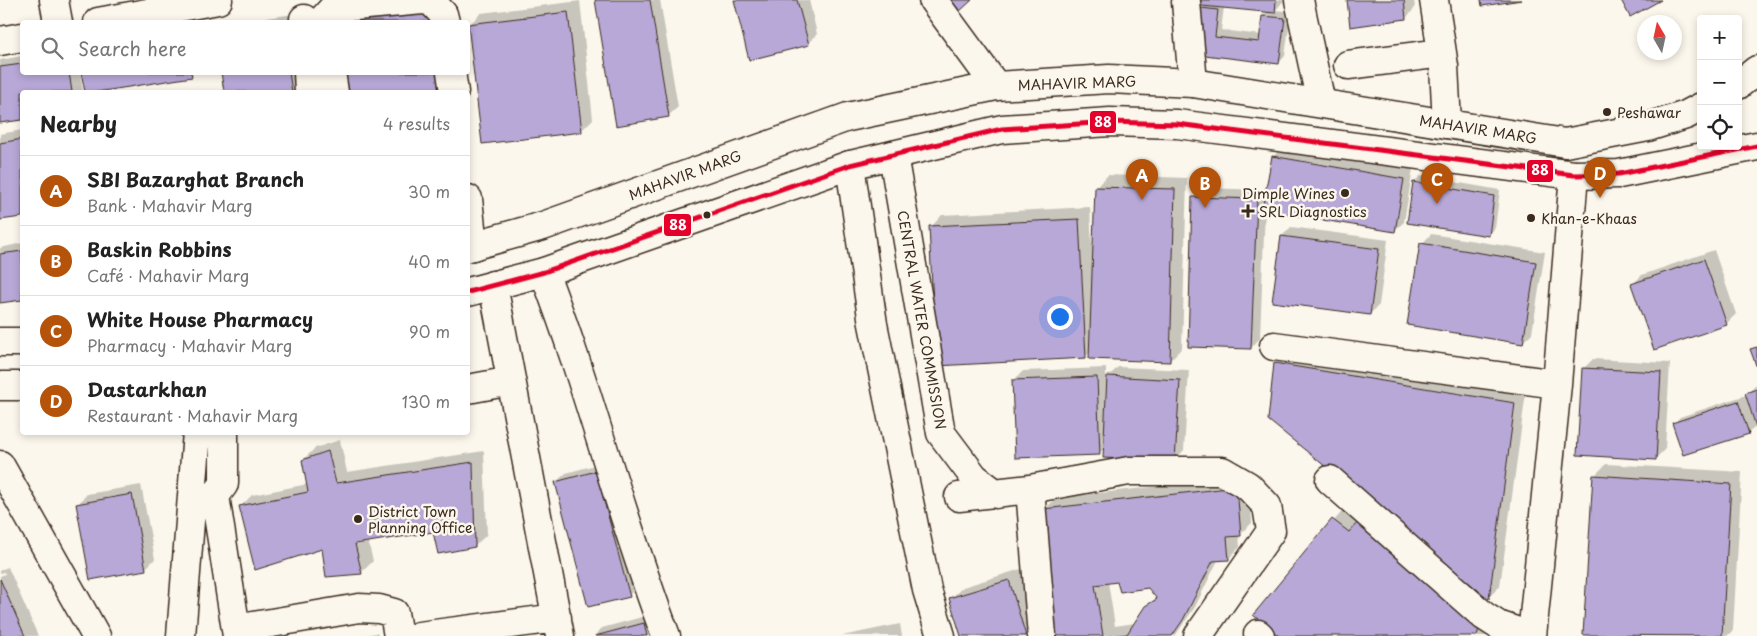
<!DOCTYPE html>
<meta charset="utf-8">
<style>
:root{--surface:#fff;--page:#f2f2f2;--text:#222;--muted:#767676;--line:#e0e0e0;--accent:#b45309}
body{margin:0;font-family:"Playpen Sans",sans-serif;background:var(--page);color:var(--text)}
.controls{position:absolute;right:15px;top:15px;display:grid;overflow:hidden;border-radius:5px;box-shadow:0 2px 8px #0003}
.controls button{width:45px;height:45px;display:grid;place-items:center;padding:0;border:0;border-bottom:1px solid var(--line);background:var(--surface);color:var(--text);font:25px sans-serif}
.compass{position:absolute;left:1637px;top:15px;width:45px;height:45px;border-radius:50%;background:var(--surface);box-shadow:0 2px 8px #0003;rotate:351deg}
.you{position:absolute;left:1059px;top:316px;width:18px;height:18px;margin:-12px;border:4px solid #fff;border-radius:50%;background:#1a73e8;box-shadow:0 0 0 8px #1a73e833}
.badge{display:grid;place-items:center;width:32px;height:32px;border-radius:50%;background:var(--accent);color:#fff;font-size:16px;font-weight:700}
.pin{position:absolute;translate:-50% -41px;filter:drop-shadow(0 1px 2px #0008)}
.pin::after{content:'';position:absolute;top:26px;width:18px;height:15px;background:inherit;clip-path:polygon(0 0,100% 0,50% 100%)}
.list{margin:0;padding:0;list-style:none}
h2{display:flex;justify-content:space-between;align-items:center;height:65px;margin:0;padding:0 20px;font-size:21px}
h2 small{font-size:16px;font-weight:400;color:var(--muted)}
.list li{display:grid;grid-template-columns:32px 1fr auto;gap:15px;align-items:center;box-sizing:border-box;height:70px;padding:0 20px;border-top:1px solid var(--line)}
.list b{display:block;font-size:19px;white-space:nowrap}
.list p{margin:0;font-size:16px;white-space:nowrap;color:var(--muted)}
.list em{font-size:16px;font-style:normal;color:var(--muted)}
.icon{flex:none;width:28px;height:28px;fill:none;stroke:currentColor;stroke-width:2;stroke-linecap:round;stroke-linejoin:round}
.map{position:relative;flex:none;width:1757px;height:636px;overflow:hidden}
.search{position:absolute;background:var(--surface);box-shadow:0 2px 8px #0003;left:20px;top:20px;width:450px;height:55px;display:flex;align-items:center;gap:12px;box-sizing:border-box;padding:0 18px;border-radius:5px;color:var(--muted);font-size:19px}
.panel{position:absolute;background:var(--surface);box-shadow:0 2px 8px #0003;left:20px;top:90px;width:450px;height:345px;border-radius:5px}
.map>svg:first-child{display:block}
.shadow{fill:#0003;fill-rule:evenodd}
.building{fill:#b7a8d8;stroke:#3b2a1e}
.lines{fill:none;stroke-linecap:round;stroke-linejoin:round}
.minor-casing{stroke:#3b2a1e;stroke-width:31}
.highway-casing{stroke:#3b2a1e;stroke-width:31}
.minor{stroke:#fbf7ec;stroke-width:28}
.highway{stroke:#fbf7ec;stroke-width:28}
.bus-1-casing{stroke:#fbf7ec;stroke-width:9}
.bus-1{stroke:#e4002b;stroke-width:5}
.poi-dot{fill:#3b2a1e;stroke:#fbf7ec;stroke-width:2}
.labels{text-anchor:middle;dominant-baseline:central;stroke-width:5;stroke-linejoin:round;paint-order:stroke}
.street-label{font-size:14px;fill:#3b2a1e;stroke:#fbf7ec}
.poi-label{font-size:14px;fill:#3b2a1e;stroke:#fbf7ec;text-anchor:start}
.line-badge{stroke:#fbf7ec;stroke-width:2}
.badge-label{font-size:14px;text-anchor:middle;font-weight:bold;fill:#fff}
</style>
<div class="map">
<svg width="1757" height="636" viewBox="0 0 1757 636">
<rect width="100%" height="100%" fill="#fbf7ec"/>
<filter id="ink" filterUnits="userSpaceOnUse"><feTurbulence type="fractalNoise" baseFrequency=".02" numOctaves="2"/><feDisplacementMap in="SourceGraphic" scale="10" xChannelSelector="R" yChannelSelector="G"/><feConvolveMatrix kernelMatrix="1 2 1 2 8 2 1 2 1" color-interpolation-filters="sRGB"/></filter>
<g filter="url(#ink)">
<!-- shadow -->
<path class="shadow" d="M597 0H660L678 107 668 116Z
M735 0H809L817 34 808 43Z
M1192 0H1284L1276 10 1291 12 1285 56 1279 63 1197 53 1203 8 1206 5ZM1224 7 1268 11 1263 16 1261 35 1221 30Z
M1348 0H1414L1415 8 1406 18Z
M580 1 593 119 581 131 470 24 481 13Z
M351 9 445 22H339Z
M295 14 296 22H234Z
M193 17 194 22H160Z
M22 56V72H80L83 92H22V118L0 122V60Z
M223 72H303L305 92H225Z
M345 72 453 92H347Z
M22 130V215L0 219V134Z
M1282 147 1413 169 1404 222 1394 231 1265 209 1260 338 1251 348 1194 197 1203 188 1267 190 1273 157Z
M1108 175 1187 178 1182 348 1170 360 1091 351 1085 357 931 227 942 215 1090 207 1092 247H1094L1096 187Z
M1420 176 1500 190 1495 228 1489 235 1414 182Z
M1291 227 1388 240 1379 305 1370 314 1282 236Z
M1431 234 1545 252 1532 333 1522 343 1422 244Z
M22 243V298L0 302V248Z
M1714 250 1736 314 1726 324 1633 284 1642 275Z
M1287 352 1526 392 1500 586 1489 597 1275 363Z
M1593 359 1670 363 1665 449 1656 458 1584 368Z
M1118 367 1189 370 1184 450 1175 460 1105 448 1099 453 1014 380 1023 371 1106 368V379Z
M1756 384 1757 426 1748 433 1674 423 1680 417 1746 395Z
M340 440 347 472 484 451 487 534 475 546 434 530 368 541 373 561 361 573 323 548 240 507 252 495 308 484 303 460 315 448Z
M606 462 638 586 629 595 556 482 566 473Z
M1606 464 1742 472 1733 630 1727 636 1584 634 1594 476Z
M1249 476 1252 523 1239 535 1240 547 1228 559 1218 560 1195 607 1175 636H1054L1044 510 1056 498ZM1117 580 1149 587 1157 596 1135 623 1115 626 1108 582Z
M141 485 155 559 145 569 78 504 87 494Z
M1345 508 1496 636H1281L1255 614Z
M8 567 38 636H0V576L5 574 4 572 0 573V570Z
M1021 569 1042 636H962L951 598 963 587Z
M653 614 659 636H594L602 628Z
M900 624 902 636H842Z
M377 633 378 636H359Z"/>
<!-- building -->
<path class="building" d="M595 0H650L669 117 616 126Z
M734 0H797L809 45 749 60Z
M950 0H972L960 11Z
M1191 0H1276L1275 13 1191 5Z
M1347 0H1404L1406 19 1350 27Z
M1481 0H1522L1482 6Z
M1621 0H1661L1630 17Z
M1201 8 1218 10 1215 37 1259 42 1262 16 1285 18 1279 64 1196 54Z
M431 10 433 22H338V20Z
M568 12 582 132 482 144 468 24Z
M22 64V72H69L72 92H22V120L0 123V67Z
M81 72H191L192 77 97 92H85Z
M221 72H289L292 92H224Z
M344 72H438L441 92H346Z
M22 139V217L0 220V143Z
M1272 156 1404 179 1395 232 1262 210Z
M1413 182 1494 196 1489 236 1407 223Z
M1095 187 1175 189 1170 362 1089 359Z
M1192 197 1257 199 1251 349 1188 347Z
M1079 219 1086 358 936 366 929 226Z
M1281 236 1379 249 1370 315 1272 302Z
M1420 243 1536 262 1523 344 1407 325Z
M22 251V300L0 303V254Z
M1704 259 1727 325 1654 350 1631 284Z
M1757 347V368L1750 349Z
M1274 363 1515 403 1489 599 1268 420Z
M1582 368 1661 372 1656 460 1577 455Z
M1107 376 1180 380 1175 461 1103 458Z
M1097 377 1100 455 1015 458 1012 380Z
M1757 389V430L1745 393Z
M1738 401 1749 434 1683 455 1672 423Z
M328 451 336 483 473 462 475 547 438 554 433 532 355 544 362 574 326 577 322 549 255 570 239 506 308 492 302 460Z
M596 471 630 597 588 607 555 482Z
M1593 475 1731 484 1722 636 1583 635Z
M1237 487 1241 536 1227 537 1229 560 1213 561 1183 620 1172 636H1111L1127 634 1145 606 1157 599 1148 588 1120 592 1117 582 1095 585 1103 636H1053L1043 509Z
M132 494 146 570 90 580 76 504Z
M1332 519 1349 532 1357 523 1480 624 1477 636H1279L1253 615Z
M0 579 25 636H0Z
M1009 580 1026 636H961L949 598Z
M644 623 647 636H595Z"/>
<g class="lines">
<!-- minor casing -->
<g class="minor-casing">
<path id="minor" d="M54 0 58 22
M430 0 443 14 445 22
M933 0 996 86
M1299 0 1321 103
M1434 0 1444 66 1447 124
M1186 2 1193 83
M304 19V22
M98 22 218 0
M325 22 324 18 333 8 423 0
M0 41 22 37
M1348 65 1442 53
M308 72 309 92
M331 72 334 92
M451 72 454 92
M893 155 941 433 974 477 996 494
M850 165 873 324 927 590 941 636
M468 199 473 246
M544 272C590 391 620 516 666 636
M493 285 560 636
M1274 346 1557 384
M468 389 511 381
M224 434V484L215 496 237 636
M0 465 96 636
M1330 480 1484 616 1498 625 1530 636
M1030 489 1042 636
M959 497 1030 489 1129 471H1222L1248 486 1267 506 1271 531 1198 636
M236 629 359 608 379 609 394 613 398 636
M1258 634 1260 636
M181 636 197 432
M419 636 557 618
M1532 636 1557 384 1574 175"/>
</g>
<!-- highway casing -->
<g class="highway-casing">
<path id="highway" d="M1738 85 1757 70
M468 247 543 226 848 117 996 86 1109 79 1193 83 1565 143 1648 127 1686 115 1701 107
M468 292 544 272 850 165 1002 129 1110 122 1177 124 1574 175 1619 174 1757 146
M0 342H22
M0 386H22"/>
</g>
<!-- minor -->
<use href="#minor" class="minor"/>
<!-- highway -->
<use href="#highway" class="highway"/>
<!-- bus-1 casing -->
<g class="bus-1-casing">
<path id="bus-1" d="M468 292 544 272 850 165 1002 129 1110 122 1177 124 1574 175 1619 174 1757 146"/>
</g>
<!-- bus-1 -->
<use href="#bus-1" class="bus-1"/>
</g>
</g>
<!-- markers -->
<g class="poi-dot">
<circle cx="1607" cy="112" r="5"/>
<circle cx="1345" cy="193" r="5"/>
<path d="M1245.5 203.5h5v5h5v5h-5v5h-5v-5h-5v-5h5z"/>
<circle cx="707" cy="215" r="4.5"/>
<circle cx="1531" cy="218" r="5"/>
<circle cx="358" cy="519" r="5"/>
</g>
<g class="labels">
<!-- street labels -->
<g class="street-label">
<text transform="translate(1077 83) rotate(-2)">MAHAVIR MARG</text>
<text transform="translate(1478 129) rotate(9)">MAHAVIR MARG</text>
<text transform="translate(685 175) rotate(-20)">MAHAVIR MARG</text>
<text transform="translate(922 320) rotate(80)">CENTRAL WATER COMMISSION</text>
</g>
<!-- poi labels -->
<g class="poi-label">
<text x="1617" y="112">Peshawar</text>
<text x="1335" y="193" text-anchor="end">Dimple Wines</text>
<text x="1259" y="211">SRL Diagnostics</text>
<text x="1541" y="218">Khan-e-Khaas</text>
<text x="368" y="511">District Town<tspan x="368" dy="16">Planning Office</tspan></text>
</g>
</g>
<g class="line-badge">
<rect x="1089" y="110" width="28" height="24" rx="5" fill="#e4002b"/>
<rect x="1526" y="159" width="28" height="24" rx="5" fill="#e4002b"/>
<rect x="663" y="213" width="29" height="24" rx="5" fill="#e4002b"/>
</g>
<g class="badge-label">
<text x="1103" y="127">88</text>
<text x="1540" y="175">88</text>
<text x="678" y="230">88</text>
</g>
</svg>
<div class="controls">
<button>+</button>
<button>−</button>
<button><svg class="icon" aria-label="locate" viewBox="0 0 24 24"><circle cx="12" cy="12" r="6"/><path d="M12 2v4M12 18v4M2 12h4M18 12h4"/></svg></button>
</div>
<svg class="compass" viewBox="-18 -18 36 36"><path d="M0-13l5 13h-10z" fill="#e53935"/><path d="M0 13l5-13h-10z" fill="#767676"/></svg>
<div class="you"></div>
<div class="pin badge" style="left:1142px;top:200px">A</div>
<div class="pin badge" style="left:1205px;top:208px">B</div>
<div class="pin badge" style="left:1437px;top:204px">C</div>
<div class="pin badge" style="left:1600px;top:198px">D</div>
<div class="search"><svg class="icon" aria-label="search" viewBox="0 0 24 24"><circle cx="10" cy="10" r="6"/><path d="M15 15l6 6"/></svg>Search here</div>
<section class="panel">
<h2>Nearby<small>4 results</small></h2>
<ul class="list">
<li><span class="badge">A</span><div><b>SBI Bazarghat Branch</b><p>Bank · Mahavir Marg</p></div><em>30 m</em></li>
<li><span class="badge">B</span><div><b>Baskin Robbins</b><p>Café · Mahavir Marg</p></div><em>40 m</em></li>
<li><span class="badge">C</span><div><b>White House Pharmacy</b><p>Pharmacy · Mahavir Marg</p></div><em>90 m</em></li>
<li><span class="badge">D</span><div><b>Dastarkhan</b><p>Restaurant · Mahavir Marg</p></div><em>130 m</em></li>
</ul>
</section>
</div>
